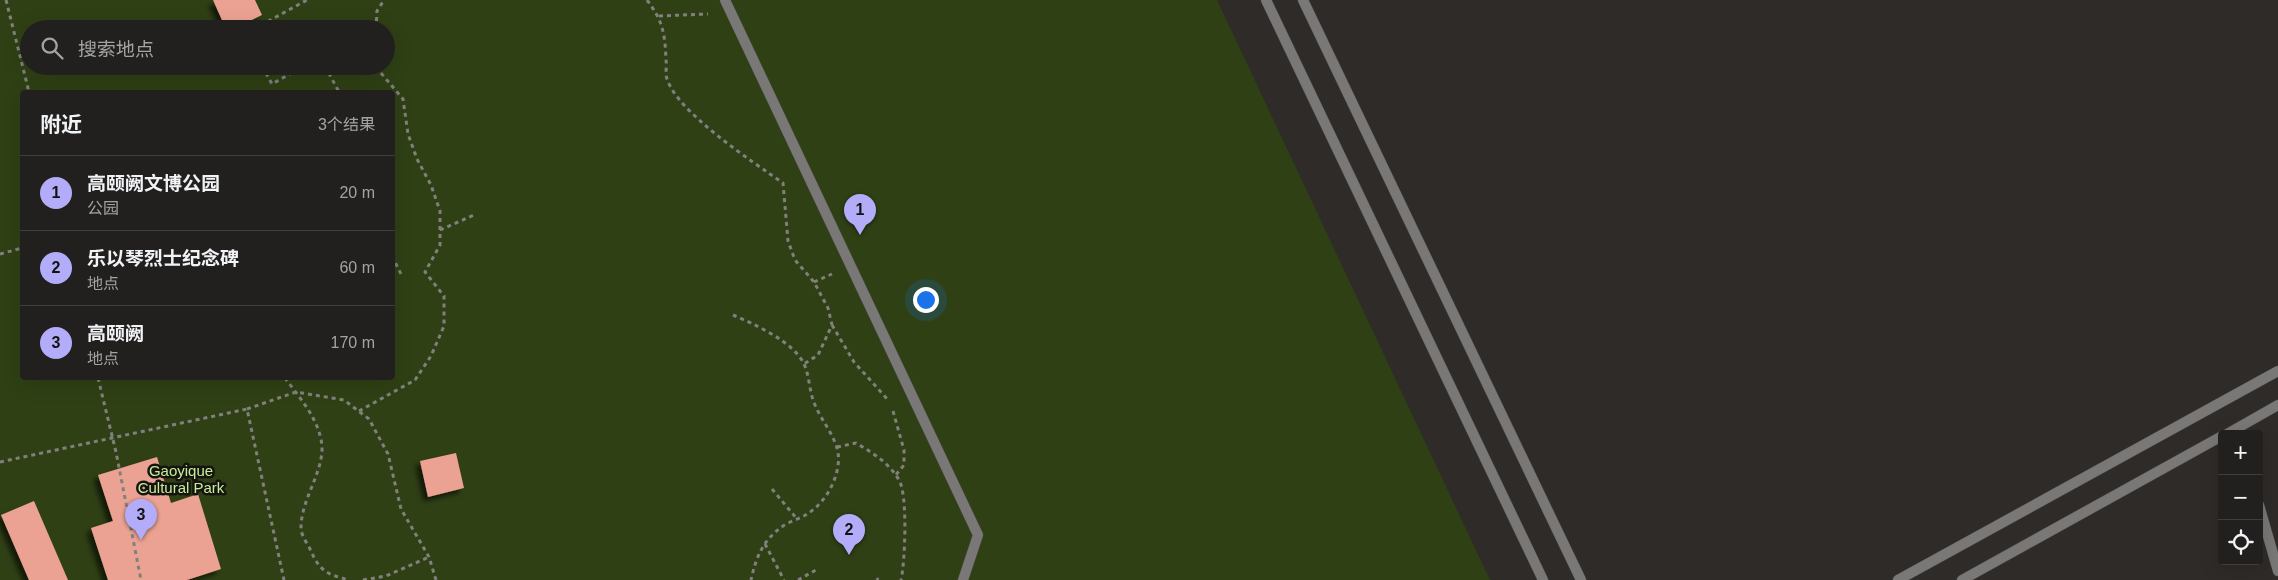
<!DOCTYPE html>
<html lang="zh">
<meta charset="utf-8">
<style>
:root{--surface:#22201e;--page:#2a2827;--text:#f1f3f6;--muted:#a2a3a4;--line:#3f3e3c;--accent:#b3adf9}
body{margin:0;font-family:Helvetica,"Noto Sans SC",sans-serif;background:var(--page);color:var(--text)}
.controls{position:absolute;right:15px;bottom:15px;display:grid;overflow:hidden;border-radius:5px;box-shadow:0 5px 20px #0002}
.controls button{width:45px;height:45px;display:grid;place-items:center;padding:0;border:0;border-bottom:1px solid var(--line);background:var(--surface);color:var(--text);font:25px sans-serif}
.you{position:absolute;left:925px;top:299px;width:18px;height:18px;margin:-12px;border:4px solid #fff;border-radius:50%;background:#1a73e8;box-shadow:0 0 0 8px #1a73e833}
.badge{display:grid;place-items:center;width:32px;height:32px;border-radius:50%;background:var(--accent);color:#111;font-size:16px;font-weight:700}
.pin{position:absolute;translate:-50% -41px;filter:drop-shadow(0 1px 2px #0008)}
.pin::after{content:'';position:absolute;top:26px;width:18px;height:15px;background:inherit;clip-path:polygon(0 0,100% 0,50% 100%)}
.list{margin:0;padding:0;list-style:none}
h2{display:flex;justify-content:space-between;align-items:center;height:65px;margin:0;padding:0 20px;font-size:21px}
h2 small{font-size:16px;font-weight:400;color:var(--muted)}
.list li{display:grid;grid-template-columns:32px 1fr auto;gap:15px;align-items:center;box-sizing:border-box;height:75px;padding:0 20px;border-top:1px solid var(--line)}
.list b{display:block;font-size:19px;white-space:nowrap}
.list p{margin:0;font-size:16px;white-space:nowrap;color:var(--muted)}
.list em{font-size:16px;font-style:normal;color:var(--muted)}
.icon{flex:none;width:28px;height:28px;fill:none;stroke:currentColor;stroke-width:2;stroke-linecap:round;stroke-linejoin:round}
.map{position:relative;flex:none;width:2278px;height:580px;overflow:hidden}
.search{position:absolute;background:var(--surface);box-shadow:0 5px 20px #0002;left:20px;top:20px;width:375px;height:55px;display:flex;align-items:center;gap:12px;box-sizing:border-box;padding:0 18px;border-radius:28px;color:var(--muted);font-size:19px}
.panel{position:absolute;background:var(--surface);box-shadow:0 5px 20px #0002;left:20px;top:90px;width:375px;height:290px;border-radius:5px}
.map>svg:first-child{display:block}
.green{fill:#2f4015;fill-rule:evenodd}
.building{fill:#eba293;filter:url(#shadow)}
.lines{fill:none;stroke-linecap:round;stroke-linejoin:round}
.service-casing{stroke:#4a4845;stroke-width:11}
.minor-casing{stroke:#4a4845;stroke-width:11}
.tertiary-casing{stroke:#4a4845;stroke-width:11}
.path{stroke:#82807d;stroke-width:3;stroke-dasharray:4 4;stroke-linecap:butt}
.service{stroke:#7a7777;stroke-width:10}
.minor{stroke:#7a7777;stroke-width:10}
.tertiary{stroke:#7a7777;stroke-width:10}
.labels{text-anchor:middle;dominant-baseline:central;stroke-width:5;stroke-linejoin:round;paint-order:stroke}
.park-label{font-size:15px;fill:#c7ed95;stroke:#151412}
</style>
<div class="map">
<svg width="2278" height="580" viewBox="0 0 2278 580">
<defs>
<filter id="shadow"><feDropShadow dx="-4.5" dy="4.5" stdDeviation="2.5" flood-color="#0009"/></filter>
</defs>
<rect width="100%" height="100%" fill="#2e2b28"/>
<!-- green -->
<path class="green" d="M0 0H1217L1490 580H0ZM29 29H386V66H29ZM22 92H392V378H22Z"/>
<!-- building -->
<path class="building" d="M213 0H255L262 15 233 29H226Z
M456 453 464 488 428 497 420 461Z
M157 457 171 503 198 494 221 569 187 580H108L91 528 113 521 98 475Z
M34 501 68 580H29L1 515Z"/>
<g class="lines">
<!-- service casing -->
<g class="service-casing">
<path id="service" d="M725 0 978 535 963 580"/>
</g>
<!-- minor casing -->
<g class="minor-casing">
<path id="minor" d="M2259 505 2278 571"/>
</g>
<!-- tertiary casing -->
<g class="tertiary-casing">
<path id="tertiary" d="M1266 0 1543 580
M1303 0 1581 580
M2227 434 2278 405
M1898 580 2278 371
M1962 580 2222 436"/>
</g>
<!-- path -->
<path class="path" d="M6 0 29 92
M647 0C663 21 665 34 666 60 667 66 665 74 667 79 678 113 753 162 783 183L788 241 795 260 814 282 828 308 832 325 818 355 804 364
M659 16 708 14
M254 29 307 0
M376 29 377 11 384 0
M262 66 272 84 304 66
M325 66 339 92
M440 230 474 215
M0 254 22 248
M392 256 402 276
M814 282 832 274
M733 315C754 324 794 342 804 364 810 377 809 392 815 405 821 419 831 431 836 445 845 468 828 502 807 514 800 519 790 521 783 526 763 540 756 557 751 580
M832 325 854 362 889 401
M98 378 116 452 141 580
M285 378C300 398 323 424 322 451 320 478 301 501 301 528 301 535 307 543 310 549 320 572 327 574 349 580
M247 409 296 392 344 400 369 419 388 454 401 509 429 557 436 580
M359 411 415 380 431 356 444 326V296L425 272 440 245V211L431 185 417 159 408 134 403 99 375 66
M893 411 904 450V465L895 476
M837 447 856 443C873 453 889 463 899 480 908 495 905 563 901 580
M0 462 247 409 284 580
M772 489 797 519
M765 544 784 580
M877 578 878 580
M363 580 386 576 429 557
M798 580 816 570"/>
<!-- service -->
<use href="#service" class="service"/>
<!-- minor -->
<use href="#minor" class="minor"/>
<!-- tertiary -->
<use href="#tertiary" class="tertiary"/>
</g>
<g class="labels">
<!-- park labels -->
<g class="park-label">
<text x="181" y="470">Gaoyique<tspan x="181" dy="17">Cultural Park</tspan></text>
</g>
</g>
</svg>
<div class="controls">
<button>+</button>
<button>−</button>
<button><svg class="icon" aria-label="locate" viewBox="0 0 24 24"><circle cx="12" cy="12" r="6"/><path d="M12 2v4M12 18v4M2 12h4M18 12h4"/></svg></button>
</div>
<div class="you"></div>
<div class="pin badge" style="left:860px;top:235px">1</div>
<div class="pin badge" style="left:849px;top:555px">2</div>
<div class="pin badge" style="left:141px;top:540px">3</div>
<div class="search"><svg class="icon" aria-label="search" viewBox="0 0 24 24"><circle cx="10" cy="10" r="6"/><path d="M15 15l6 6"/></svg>搜索地点</div>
<section class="panel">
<h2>附近<small>3个结果</small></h2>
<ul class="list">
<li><span class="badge">1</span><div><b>高颐阙文博公园</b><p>公园</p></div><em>20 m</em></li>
<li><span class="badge">2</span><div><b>乐以琴烈士纪念碑</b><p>地点</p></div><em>60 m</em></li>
<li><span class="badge">3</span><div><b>高颐阙</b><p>地点</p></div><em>170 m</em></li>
</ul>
</section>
</div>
